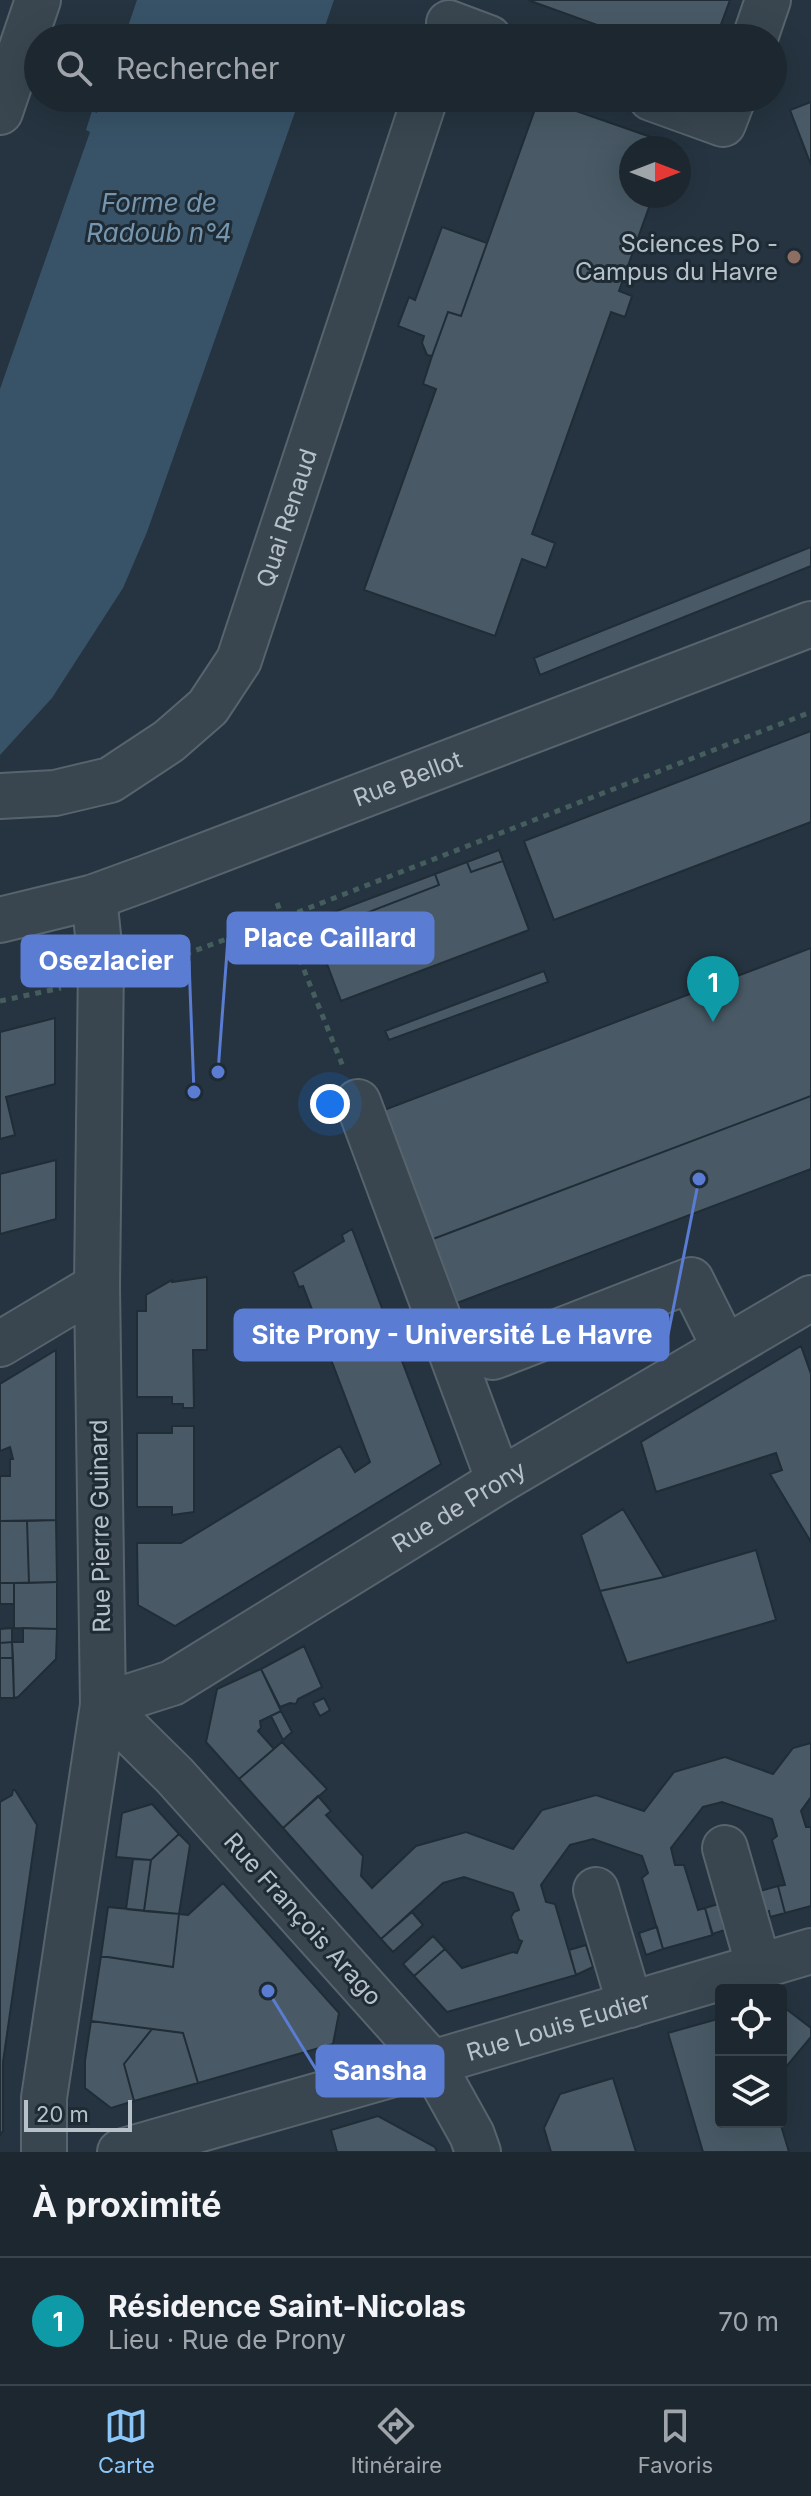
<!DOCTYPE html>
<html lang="fr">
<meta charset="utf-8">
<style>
:root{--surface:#1c2730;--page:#252f38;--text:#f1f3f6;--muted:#a0a5ab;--line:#3a444c;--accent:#8cc6f9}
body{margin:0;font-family:Inter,sans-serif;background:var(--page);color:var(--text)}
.controls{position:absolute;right:24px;bottom:24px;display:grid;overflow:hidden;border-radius:8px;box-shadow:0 8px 32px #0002}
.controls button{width:72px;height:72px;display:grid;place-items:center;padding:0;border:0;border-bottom:2px solid var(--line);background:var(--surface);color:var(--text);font:40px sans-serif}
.compass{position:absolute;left:619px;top:136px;width:72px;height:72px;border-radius:50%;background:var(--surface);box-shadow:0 8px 32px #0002;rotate:90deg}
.scale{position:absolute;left:24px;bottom:20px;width:108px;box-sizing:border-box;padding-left:8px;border:4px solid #b6c1ca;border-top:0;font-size:22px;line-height:28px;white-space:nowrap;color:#b6c1ca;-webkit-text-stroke:6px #1e2b35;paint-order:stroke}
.you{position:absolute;left:330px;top:1104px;width:28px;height:28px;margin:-20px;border:6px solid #fff;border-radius:50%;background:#1a73e8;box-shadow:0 0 0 12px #1a73e833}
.badge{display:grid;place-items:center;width:52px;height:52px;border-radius:50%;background:var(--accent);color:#fff;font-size:26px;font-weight:700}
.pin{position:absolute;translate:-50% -66px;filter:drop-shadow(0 2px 4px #0008)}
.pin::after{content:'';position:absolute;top:42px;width:28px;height:24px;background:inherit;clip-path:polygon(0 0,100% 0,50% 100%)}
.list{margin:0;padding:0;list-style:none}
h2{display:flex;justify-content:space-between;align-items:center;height:104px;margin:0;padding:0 32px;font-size:34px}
h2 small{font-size:26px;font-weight:400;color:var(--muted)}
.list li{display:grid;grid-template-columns:52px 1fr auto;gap:24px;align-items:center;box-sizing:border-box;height:128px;padding:0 32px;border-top:2px solid var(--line)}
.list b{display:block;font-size:30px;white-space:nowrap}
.list p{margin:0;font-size:26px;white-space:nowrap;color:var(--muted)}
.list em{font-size:26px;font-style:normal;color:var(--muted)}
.icon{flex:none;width:44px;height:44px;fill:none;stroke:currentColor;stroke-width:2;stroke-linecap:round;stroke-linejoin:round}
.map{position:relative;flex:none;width:811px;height:2152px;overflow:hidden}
.search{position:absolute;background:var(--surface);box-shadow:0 8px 32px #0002;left:24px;right:24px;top:24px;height:88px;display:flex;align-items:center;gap:20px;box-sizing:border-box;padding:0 28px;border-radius:44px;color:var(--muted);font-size:30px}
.sheet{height:232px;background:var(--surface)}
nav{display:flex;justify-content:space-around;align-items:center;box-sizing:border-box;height:112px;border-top:2px solid var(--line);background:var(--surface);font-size:22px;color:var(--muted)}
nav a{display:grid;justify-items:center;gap:4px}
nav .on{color:var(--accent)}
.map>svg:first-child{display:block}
.water{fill:#385368}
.building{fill:#495a66;stroke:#202d37;stroke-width:2}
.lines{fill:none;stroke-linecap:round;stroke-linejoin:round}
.minor-casing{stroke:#57646d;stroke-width:48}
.path{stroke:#455d5c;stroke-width:5;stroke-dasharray:6 6;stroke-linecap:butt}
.minor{stroke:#394650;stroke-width:44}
.education-dot{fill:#8d6e63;stroke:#1e2b35;stroke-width:3}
.labels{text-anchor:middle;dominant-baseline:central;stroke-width:6;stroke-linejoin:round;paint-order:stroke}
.poi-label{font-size:24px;fill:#b6c1ca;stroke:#1e2b35;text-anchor:end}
.street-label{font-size:24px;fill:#b6c1ca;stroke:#1e2b35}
.water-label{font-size:26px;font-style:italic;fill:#7596ae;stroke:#1e2b35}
.leader{fill:none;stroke:#5a7cd2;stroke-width:3}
.callout-dot{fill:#5a7cd2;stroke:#1e2b35;stroke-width:3}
.callout{fill:#5a7cd2;stroke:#5a7cd2;stroke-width:3}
.callout-label{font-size:26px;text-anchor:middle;font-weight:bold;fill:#fff}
</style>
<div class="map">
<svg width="811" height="2152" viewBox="0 0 811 2152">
<rect width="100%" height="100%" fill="#253440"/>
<!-- water -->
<path class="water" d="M137 0H334L321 38H124Z
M102 98H300L147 532 123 588 52 698 0 755V389L90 132 86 130 92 111 97 113Z"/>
<!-- building -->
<path class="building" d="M528 0H730L716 38H633Z
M539 98 671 144 670 148H631V196H653L619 291 632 296 625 317 611 312 532 534 555 543 546 568 522 559 495 636 364 590 436 389 423 384 432 356 448 312 461 316Z
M811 102V165L790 110Z
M442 227 487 243 461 316 448 312 432 356 427 355 422 343 424 336 398 326 409 297 415 300Z
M811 547V566L540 675 534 658Z
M811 731V822L554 920 524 841Z
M499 850 503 861 471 872 467 862Z
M503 861 529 930 341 1001 321 948 328 945 322 930 439 885 435 874 467 862 471 872Z
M435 874 439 885 322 930 328 945 321 948 310 921Z
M811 948V1096L433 1239 384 1110Z
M544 971 548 982 389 1040 385 1031Z
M55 1018V1084L6 1097 15 1135 0 1139V1032Z
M811 1096V1169L457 1303 433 1239Z
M56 1160V1219L0 1234V1174Z
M352 1229 441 1464 175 1626 138 1605 137 1543H181L340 1446 355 1472 370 1462 303 1286 299 1287 293 1272 344 1241 342 1235Z
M207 1277V1350H193L194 1408H183V1404H172V1397H137V1311H146V1295L172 1280V1282Z
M801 1346 811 1374V1542L770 1474 782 1470 776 1453 656 1492 641 1442Z
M56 1350V1520L0 1521V1476H10V1459H13L10 1447 0 1451V1384Z
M172 1426H194V1512L172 1515V1507H137V1433H172Z
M623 1509 664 1577 600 1591 581 1535Z
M56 1520 57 1582 29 1583 27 1521Z
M0 1521H27L29 1583H0Z
M756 1550 776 1620 627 1663 600 1591 664 1577Z
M57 1582V1629L14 1628V1583Z
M0 1583H14V1604H0Z
M12 1628V1642L0 1643V1629Z
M23 1628 57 1629 56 1659 18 1697 14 1698 12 1642H23Z
M12 1642 13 1658H0V1643Z
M304 1646 322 1687 298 1699 296 1704 290 1703 280 1707 261 1669Z
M0 1658H13L14 1698H0Z
M261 1669 281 1711 260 1721 261 1728 258 1731 274 1749 239 1779 206 1742 217 1689Z
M324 1698 330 1710 320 1716 313 1703Z
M281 1711 292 1732 283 1740 271 1716Z
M282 1742 327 1789 283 1828 239 1779Z
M811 1743V1797L801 1811 806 1827H811V1906L785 1913 778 1886 785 1885 772 1840 777 1836 772 1819 722 1802 703 1807 671 1848 675 1865H684L698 1910 705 1908 713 1935 663 1949 642 1878 648 1873 642 1856 593 1839 570 1845 541 1885 546 1902 555 1904 576 1975 447 2012 414 1976 445 1949 462 1968 513 1952 517 1953 522 1941 519 1940 511 1917 514 1912 519 1910 513 1893 464 1877 443 1883 381 1939 283 1828 318 1796 331 1811 326 1815 363 1856 361 1876 372 1888 416 1846 466 1832 513 1849 542 1810 596 1795 644 1811 674 1772 725 1757 773 1774 793 1748Z
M13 1790H15L37 1825 3 2062V2131L0 2135V1802L12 1795Z
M152 1804 179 1834 151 1860 116 1857 122 1813Z
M179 1834 190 1845 179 1914 144 1911 151 1860Z
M133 1859 151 1860 144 1911 126 1909Z
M223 1883 339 2013 333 2044 198 2083 183 2033 91 2021 101 1956 173 1967 179 1914 188 1915Z
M778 1886 785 1913 770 1917 769 1911 756 1915 750 1894Z
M732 1900 738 1920 723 1925 725 1930 712 1934 705 1908Z
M108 1907 179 1914 173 1967 101 1956Z
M412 1912 423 1925 393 1952 381 1939Z
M657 1927 663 1949 646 1955 639 1933Z
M433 1936 445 1949 414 1976 403 1964Z
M586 1945 593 1967 576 1975 569 1950Z
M781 2005 811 2028V2037L781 2073Z
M721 2018V2122H780L789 2152H703L668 2033Z
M91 2021 152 2029 124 2064 134 2101 111 2108 85 2088V2061Z
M152 2029 183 2033 198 2083 134 2101 124 2064Z
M613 2078 636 2152H551L544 2128 560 2094Z
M378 2116 435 2147 437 2152H337L331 2130Z"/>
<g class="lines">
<!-- minor casing -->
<g class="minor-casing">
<g id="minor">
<path d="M449 23 489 38"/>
<path d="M755 38 768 0"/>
<path d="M651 98 723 124 733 98"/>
<path d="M0 112 38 0"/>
<path id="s1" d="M0 796 55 793 110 780 169 741 208 707 239 660 425 98"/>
<path id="s2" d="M0 920 94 897 146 878 811 624"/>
<path d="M358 1102 499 1481"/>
<path d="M0 1344 97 1286"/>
<path d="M493 1357 691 1280 725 1348"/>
<path d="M725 1848 759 1967"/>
<path d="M596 1890 630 2005"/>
<path d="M44 2152V2098L103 1705 97 1286 101 964 94 897"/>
<path id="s3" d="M120 2152 432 2063 811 1951"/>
<path id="s4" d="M478 2152 472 2135 432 2063 175 1776 103 1705 172 1683 499 1481 811 1298"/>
</g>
</g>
<!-- path -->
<path class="path" d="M277 903 344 1069
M140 971 283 918 811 712
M0 1001 61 988"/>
<!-- minor -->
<use href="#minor" class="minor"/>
</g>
<!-- markers -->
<circle class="education-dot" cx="794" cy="257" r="8"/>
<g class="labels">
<!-- poi labels -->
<g class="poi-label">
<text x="778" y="243">Sciences Po -<tspan x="778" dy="28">Campus du Havre</tspan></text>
</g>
<!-- street labels -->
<g class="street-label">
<text stroke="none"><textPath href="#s1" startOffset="440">Quai Renaud</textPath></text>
<text stroke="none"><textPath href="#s2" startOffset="432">Rue Bellot</textPath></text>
<text stroke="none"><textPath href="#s4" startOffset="996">Rue de Prony</textPath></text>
<text transform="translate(100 1526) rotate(-91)">Rue Pierre Guinard</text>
<text transform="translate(303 1919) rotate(48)">Rue François Arago</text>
<text stroke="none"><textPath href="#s3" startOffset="456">Rue Louis Eudier</textPath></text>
</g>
<!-- water labels -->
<g class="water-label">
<text x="159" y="202">Forme de<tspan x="159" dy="30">Radoub n°4</tspan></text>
</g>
</g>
<!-- callouts -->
<path class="leader" d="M218 1072L228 938M194 1092L189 961M699 1179L668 1335M268 1991L317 2071"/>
<g class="callout-dot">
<circle cx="218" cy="1072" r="8"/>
<circle cx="194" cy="1092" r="8"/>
<circle cx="699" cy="1179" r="8"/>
<circle cx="268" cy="1991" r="8"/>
</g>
<g class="callout">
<rect x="228" y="913" width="205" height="50" rx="8"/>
<rect x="22" y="936" width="167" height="50" rx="8"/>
<rect x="235" y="1310" width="433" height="50" rx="8"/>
<rect x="317" y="2046" width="126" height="50" rx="8"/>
</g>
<g class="callout-label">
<text x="330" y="947">Place Caillard</text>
<text x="106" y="970">Osezlacier</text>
<text x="452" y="1344">Site Prony - Université Le Havre</text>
<text x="380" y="2080">Sansha</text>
</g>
</svg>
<div class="controls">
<button><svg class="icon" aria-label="locate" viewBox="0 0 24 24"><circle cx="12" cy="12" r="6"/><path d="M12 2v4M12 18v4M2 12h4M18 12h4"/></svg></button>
<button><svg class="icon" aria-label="layers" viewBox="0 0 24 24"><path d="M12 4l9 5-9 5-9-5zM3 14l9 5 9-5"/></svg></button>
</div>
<svg class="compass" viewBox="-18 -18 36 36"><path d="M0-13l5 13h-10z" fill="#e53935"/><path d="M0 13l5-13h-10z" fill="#a0a5ab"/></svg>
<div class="scale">20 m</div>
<div class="you"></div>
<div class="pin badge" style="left:713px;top:1022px;background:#0f9aa8">1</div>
<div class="search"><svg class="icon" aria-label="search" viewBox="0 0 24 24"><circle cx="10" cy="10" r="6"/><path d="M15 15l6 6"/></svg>Rechercher</div>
</div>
<section class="sheet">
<h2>À proximité<small></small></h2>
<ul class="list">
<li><span class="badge" style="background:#0f9aa8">1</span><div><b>Résidence Saint-Nicolas</b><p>Lieu · Rue de Prony</p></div><em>70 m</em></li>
</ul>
</section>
<nav>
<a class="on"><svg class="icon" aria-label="map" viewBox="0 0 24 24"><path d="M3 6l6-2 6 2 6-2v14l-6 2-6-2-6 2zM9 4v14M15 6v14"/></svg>Carte</a>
<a><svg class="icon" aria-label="directions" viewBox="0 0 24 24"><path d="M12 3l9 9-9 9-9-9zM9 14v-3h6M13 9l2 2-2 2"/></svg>Itinéraire</a>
<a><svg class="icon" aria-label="saved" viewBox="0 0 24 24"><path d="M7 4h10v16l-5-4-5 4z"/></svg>Favoris</a>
</nav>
